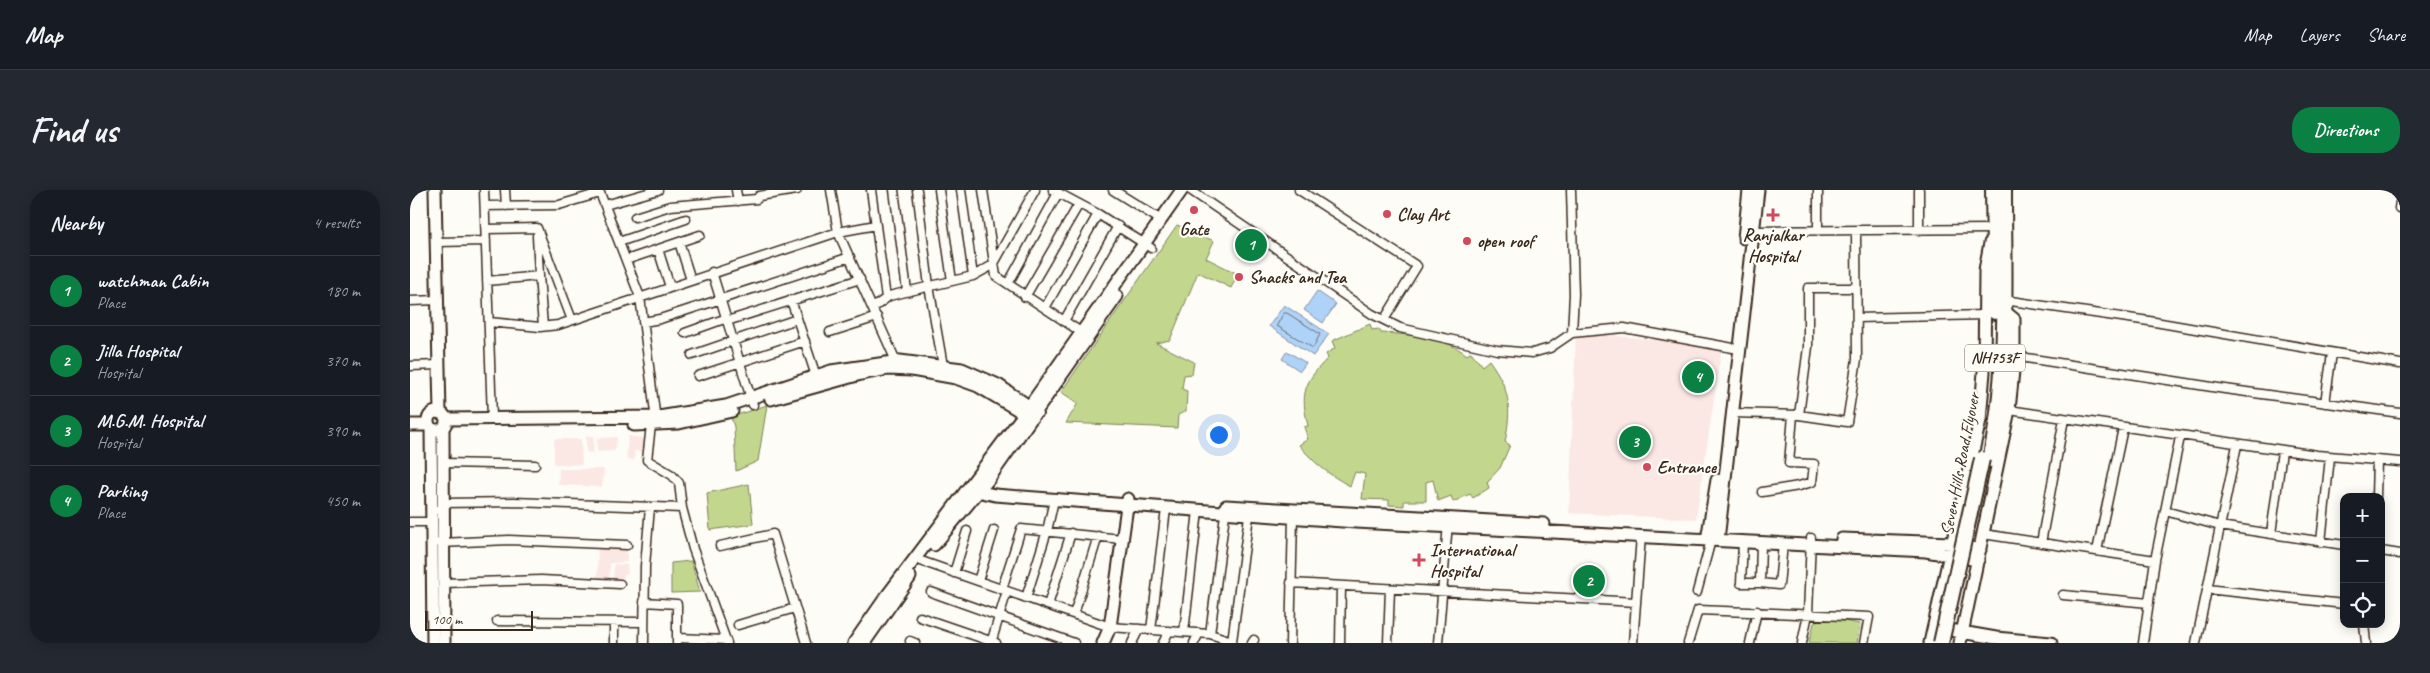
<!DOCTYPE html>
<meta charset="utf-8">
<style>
:root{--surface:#171b24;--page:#242831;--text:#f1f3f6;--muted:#9ea1a6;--line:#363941;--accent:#0b8043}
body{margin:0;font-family:Caveat,sans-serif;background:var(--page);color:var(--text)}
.controls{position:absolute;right:15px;bottom:15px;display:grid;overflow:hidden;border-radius:10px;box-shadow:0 2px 12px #0003}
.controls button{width:45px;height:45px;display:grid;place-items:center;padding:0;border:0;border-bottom:1px solid var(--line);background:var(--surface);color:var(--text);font:25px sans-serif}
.scale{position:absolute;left:15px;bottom:12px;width:108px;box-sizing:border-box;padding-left:5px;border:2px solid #3b2a1e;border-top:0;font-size:14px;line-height:18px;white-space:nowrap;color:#3b2a1e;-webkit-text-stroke:4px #fdfcf7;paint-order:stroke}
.you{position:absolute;left:808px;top:244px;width:18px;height:18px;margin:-12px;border:4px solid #fff;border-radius:50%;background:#1a73e8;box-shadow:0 0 0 8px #1a73e833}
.badge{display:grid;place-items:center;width:32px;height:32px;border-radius:50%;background:var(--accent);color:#fff;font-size:16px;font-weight:700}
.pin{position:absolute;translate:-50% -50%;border:2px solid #fff;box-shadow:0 1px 5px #0006}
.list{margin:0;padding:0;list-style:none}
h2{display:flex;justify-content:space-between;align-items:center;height:65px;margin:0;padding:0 20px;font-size:21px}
h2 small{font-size:16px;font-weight:400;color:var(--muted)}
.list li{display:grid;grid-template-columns:32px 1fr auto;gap:15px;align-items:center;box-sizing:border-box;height:70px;padding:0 20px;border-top:1px solid var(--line)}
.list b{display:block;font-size:19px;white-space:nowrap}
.list p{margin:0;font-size:16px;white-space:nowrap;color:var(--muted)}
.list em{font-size:16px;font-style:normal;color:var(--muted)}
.icon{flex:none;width:28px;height:28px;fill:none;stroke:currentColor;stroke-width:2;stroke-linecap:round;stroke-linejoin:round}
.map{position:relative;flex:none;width:1990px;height:453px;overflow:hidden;border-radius:20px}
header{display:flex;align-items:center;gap:30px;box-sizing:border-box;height:70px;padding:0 25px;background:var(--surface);border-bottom:1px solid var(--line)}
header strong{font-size:24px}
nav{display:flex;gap:28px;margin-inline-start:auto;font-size:18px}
.intro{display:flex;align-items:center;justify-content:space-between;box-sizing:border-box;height:120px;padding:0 30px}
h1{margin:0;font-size:35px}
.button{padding:12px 22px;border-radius:20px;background:var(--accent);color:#fff;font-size:18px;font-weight:700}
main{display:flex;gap:30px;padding:0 30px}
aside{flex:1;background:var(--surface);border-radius:20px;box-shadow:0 2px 12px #0003}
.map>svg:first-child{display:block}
.built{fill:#fbe8e4}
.green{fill:#c2d78d;stroke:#7e8056}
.water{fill:#afd3f8;stroke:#818fa1}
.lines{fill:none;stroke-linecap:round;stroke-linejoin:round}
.shore{stroke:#696e75;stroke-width:1}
.street-casing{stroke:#3b2a1e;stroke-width:11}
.secondary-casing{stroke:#3b2a1e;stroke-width:15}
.highway-casing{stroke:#3b2a1e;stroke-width:18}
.street{stroke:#fdfcf7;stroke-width:8}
.secondary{stroke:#fdfcf7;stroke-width:11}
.highway{stroke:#fdfcf7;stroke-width:14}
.highway-bridge-casing{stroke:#3b2a1e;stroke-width:18;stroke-linecap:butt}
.highway-bridge{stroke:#fdfcf7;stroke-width:14}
.poi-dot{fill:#d1495b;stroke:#fdfcf7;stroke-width:2}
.labels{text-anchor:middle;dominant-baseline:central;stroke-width:4.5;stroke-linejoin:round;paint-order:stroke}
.shield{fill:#fdfcf7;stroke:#75695f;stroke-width:1}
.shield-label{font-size:16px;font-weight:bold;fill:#3b2a1e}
.poi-label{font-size:18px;font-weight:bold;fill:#3b2a1e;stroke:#fdfcf7;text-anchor:start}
.street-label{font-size:18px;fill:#3b2a1e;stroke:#fdfcf7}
</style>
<header>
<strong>Map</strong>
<nav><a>Map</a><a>Layers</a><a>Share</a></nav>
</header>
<div class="intro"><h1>Find us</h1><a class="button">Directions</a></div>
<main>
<aside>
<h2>Nearby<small>4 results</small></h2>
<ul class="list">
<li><span class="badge">1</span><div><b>watchman Cabin</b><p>Place</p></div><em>180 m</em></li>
<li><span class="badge">2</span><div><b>Jilla Hospital</b><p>Hospital</p></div><em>370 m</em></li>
<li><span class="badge">3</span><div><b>M.G.M. Hospital</b><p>Hospital</p></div><em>390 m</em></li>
<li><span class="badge">4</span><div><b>Parking</b><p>Place</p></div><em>450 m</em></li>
</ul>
</aside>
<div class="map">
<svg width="1990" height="453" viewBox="0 0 1990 453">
<rect width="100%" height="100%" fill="#fdfcf7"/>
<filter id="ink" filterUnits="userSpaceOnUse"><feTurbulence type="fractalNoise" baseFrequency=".02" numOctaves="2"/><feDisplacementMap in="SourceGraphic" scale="10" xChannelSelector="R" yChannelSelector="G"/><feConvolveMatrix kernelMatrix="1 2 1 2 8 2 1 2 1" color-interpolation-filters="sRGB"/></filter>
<g filter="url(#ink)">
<!-- built -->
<path class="built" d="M1166 142 1312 156 1286 329 1159 323Z
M176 246H184L183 263 176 262Z
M218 246 234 248V262L224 261 225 270 216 269Z
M207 247 206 258 204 261 187 262V248Z
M144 249H171L172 275 144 274Z
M149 279H194L192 297 148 295Z
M188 355 217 358V372L200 373 199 390 187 389Z
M204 374 217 375 218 384 214 385 213 391H203Z"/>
<!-- green -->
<path class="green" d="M767 35 804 51 796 68 828 84 821 98 788 82 760 150 746 153 784 172 782 184 774 185 772 199 777 201 776 221 768 225 767 238 656 233 668 213 651 202Z
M960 134 962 140 969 139 971 143C1002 145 1032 145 1057 165L1061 162 1072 176 1079 170C1100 199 1102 217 1095 252L1100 255 1090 278 1077 292 1079 298 1063 308 1060 304 1043 312 1041 306 1028 311 1023 290 1016 292V311H994V316L979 315V310L952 309 955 284 945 282 940 296C919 285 904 273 889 255L898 249 894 237 898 236C890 203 894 192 918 168L916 164 925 158 922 151Z
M357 215 348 271 326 281 324 237 321 227Z
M339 294 343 334 300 340 297 303Z
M281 371 290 402 261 403V373Z
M1411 427 1450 434 1447 453H1399L1404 433Z"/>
<!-- water -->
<path class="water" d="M907 101 926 114 913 133 894 120Z
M874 115 919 144 903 166 859 136Z
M877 161 896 173 890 181 872 169Z"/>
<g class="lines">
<!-- shore -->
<path class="shore" d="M874 123H877L910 144 903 158 867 136Z"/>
<!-- street casing -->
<g class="street-casing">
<path id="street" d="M74 0 82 228
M95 0 96 16
M326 0 328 11
M421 0 428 42 486 171
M461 0 476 108
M484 0 497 101
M507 0 519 96 533 176
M529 0 542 91
M551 0 563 86
M573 0 586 86 674 144
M643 0 688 24 741 58
M703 0 751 30
M780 0 962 124 990 138 1087 160 1122 163 1140 158 1162 143 1214 138 1323 158
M889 0 1007 76 974 130
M1161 0 1164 104 1162 143
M1408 0V41
M1509 0V41
M195 15 248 0
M75 16 149 15 190 3 230 107 246 230
M1989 18 1990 12
M225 27 260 16 347 9 349 6 387 0
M76 39 127 38 162 130
M1340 41 1583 39
M127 46 129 86
M27 52 76 51
M209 52 276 29
M269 52 281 90
M248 59 260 97
M216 70 290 45
M302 82 343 215
M77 91 129 86 133 136
M598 94 648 3
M615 107 669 14
M381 110 406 186
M1594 110 1739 131 1990 174
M0 111 29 110
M463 118 479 106 563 86 583 75 625 0
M635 118 688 24
M1447 128 1575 125
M317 131 450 89
M654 131 708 36
M79 132 130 137 148 135 428 42 466 35
M233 132 250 129 440 67
M420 142 467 127
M275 143 317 128
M282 165 387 129
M1604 166 1815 199 1990 223
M0 176 29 175
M288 186 395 151
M1915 213 1922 163
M1599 220 1907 265 1990 272
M1322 223 1389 225 1437 232 1447 169 1446 42
M1389 225 1398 157V98H1446
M241 235 237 270 262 285 269 293 272 318 283 359 317 453
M34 273 125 275
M1352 302 1389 296 1402 292 1404 274 1379 273 1383 225
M1966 307 1967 270
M34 313 104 312 272 318
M1755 321 1810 336 1934 355
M0 332H22
M1573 344 1745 370
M1861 344 1872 261
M1333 352 1331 393H1350L1351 353
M1911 352 1920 267
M30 353 99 350 217 355
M1631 353 1654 229
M310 356 363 344 396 453
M1687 361 1713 238
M1971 361 1990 364
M511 371 700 437 800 444 822 451 839 326
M544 383 557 341
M568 391 584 340
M34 393 131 390 210 394
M881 393 1226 412
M1350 393 1369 395 1373 354
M592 399 611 339 712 349
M1797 399 1934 414
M521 402 664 453
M1287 402 1301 350
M1653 405 1739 413
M616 408 637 341 644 310
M234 412 267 414V453
M638 415 661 343
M664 424 688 346
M510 427 586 453
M87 431 234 432
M1954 434 1956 453
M328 435 385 418
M741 440 756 319
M774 442 788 321
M800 444 815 324
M268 448 316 450
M500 451 505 453
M204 453V433
M234 453 235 376 240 317
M581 453 597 401
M722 453 729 439
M753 453 759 441
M784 453 789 443
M842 453 844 450
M880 453 883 328
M930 453 931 396
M978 453 980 399
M1028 453 1038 333
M1223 453 1231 346
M1278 453 1288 420 1459 427 1454 453
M1340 453 1347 421
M1392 453 1398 424 1401 348
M1733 453 1745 370 1770 247
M1786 453 1827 255"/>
</g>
<!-- secondary casing -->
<g class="secondary-casing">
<path id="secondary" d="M25 0 30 223
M1334 48 1339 0
M361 209 451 184 478 179 502 180 546 188 568 196 622 228
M18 231a9 9 0 1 1 18 0a9 9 0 1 1-18 0Z
M36 229 249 227 316 216 421 181 490 171 552 179 588 195 627 222
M0 235H19
M224 235 269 233 322 221
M21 238 23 453
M33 238 34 453
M558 299 585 305 946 332 1516 361 1568 370
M816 316 1134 334
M1432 349 1542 353 1570 360
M1297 350 1307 290
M1308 350 1348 0
M524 355 578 290 707 106
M1528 438 1586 448 1641 453
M444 453 476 407 614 224 772 0
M454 453 500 387
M693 453 700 437 718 309
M1520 453 1570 230 1574 182 1575 80 1580 53
M1550 453 1599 220 1604 171V129L1594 121"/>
</g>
<!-- highway casing -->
<g class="highway-casing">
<path id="highway" d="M1583 0 1585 122
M1580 270C1599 181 1594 90 1594 0"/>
</g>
<!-- street -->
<use href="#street" class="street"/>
<!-- secondary -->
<use href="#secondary" class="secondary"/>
<!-- highway -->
<use href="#highway" class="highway"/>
<!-- highway-bridge casing -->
<g class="highway-bridge-casing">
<path id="highway-bridge" d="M1531 453 1572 269"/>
</g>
<!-- highway-bridge -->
<use href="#highway-bridge" class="highway-bridge"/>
</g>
</g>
<!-- markers -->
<g class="poi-dot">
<circle cx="784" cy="20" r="5"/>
<circle cx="977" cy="24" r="5"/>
<path d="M1360.5 17.5h5v5h5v5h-5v5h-5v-5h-5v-5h5z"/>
<circle cx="1057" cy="51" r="5"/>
<circle cx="829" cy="87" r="5"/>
<circle cx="1237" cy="277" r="5"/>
<path d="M1006.5 362.5h5v5h5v5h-5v5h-5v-5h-5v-5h5z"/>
</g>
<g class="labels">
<!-- shield labels -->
<rect class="shield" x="1555" y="154.5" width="60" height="27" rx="4"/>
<g class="shield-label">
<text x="1585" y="168">NH753F</text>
</g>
<!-- poi labels -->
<g class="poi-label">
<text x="987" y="24">Clay Art</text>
<text x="784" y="39" text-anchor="middle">Gate</text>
<text x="1363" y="45" text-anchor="middle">Ranjalkar<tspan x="1363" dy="21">Hospital</tspan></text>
<text x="1067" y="51">open roof</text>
<text x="839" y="87">Snacks and Tea</text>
<text x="1247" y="277">Entrance</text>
<text x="1020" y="360">International<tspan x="1020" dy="21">Hospital</tspan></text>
</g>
<!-- street labels -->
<g class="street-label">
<text transform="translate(1550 274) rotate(-79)">Seven Hills Road Flyover</text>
</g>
</g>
</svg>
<div class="controls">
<button>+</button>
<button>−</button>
<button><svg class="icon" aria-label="locate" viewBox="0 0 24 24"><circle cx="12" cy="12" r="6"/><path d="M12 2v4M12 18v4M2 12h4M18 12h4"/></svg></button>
</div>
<div class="scale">100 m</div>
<div class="you"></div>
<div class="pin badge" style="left:841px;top:55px">1</div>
<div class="pin badge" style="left:1179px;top:391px">2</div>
<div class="pin badge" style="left:1225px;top:252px">3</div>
<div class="pin badge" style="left:1288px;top:187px">4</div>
</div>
</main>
